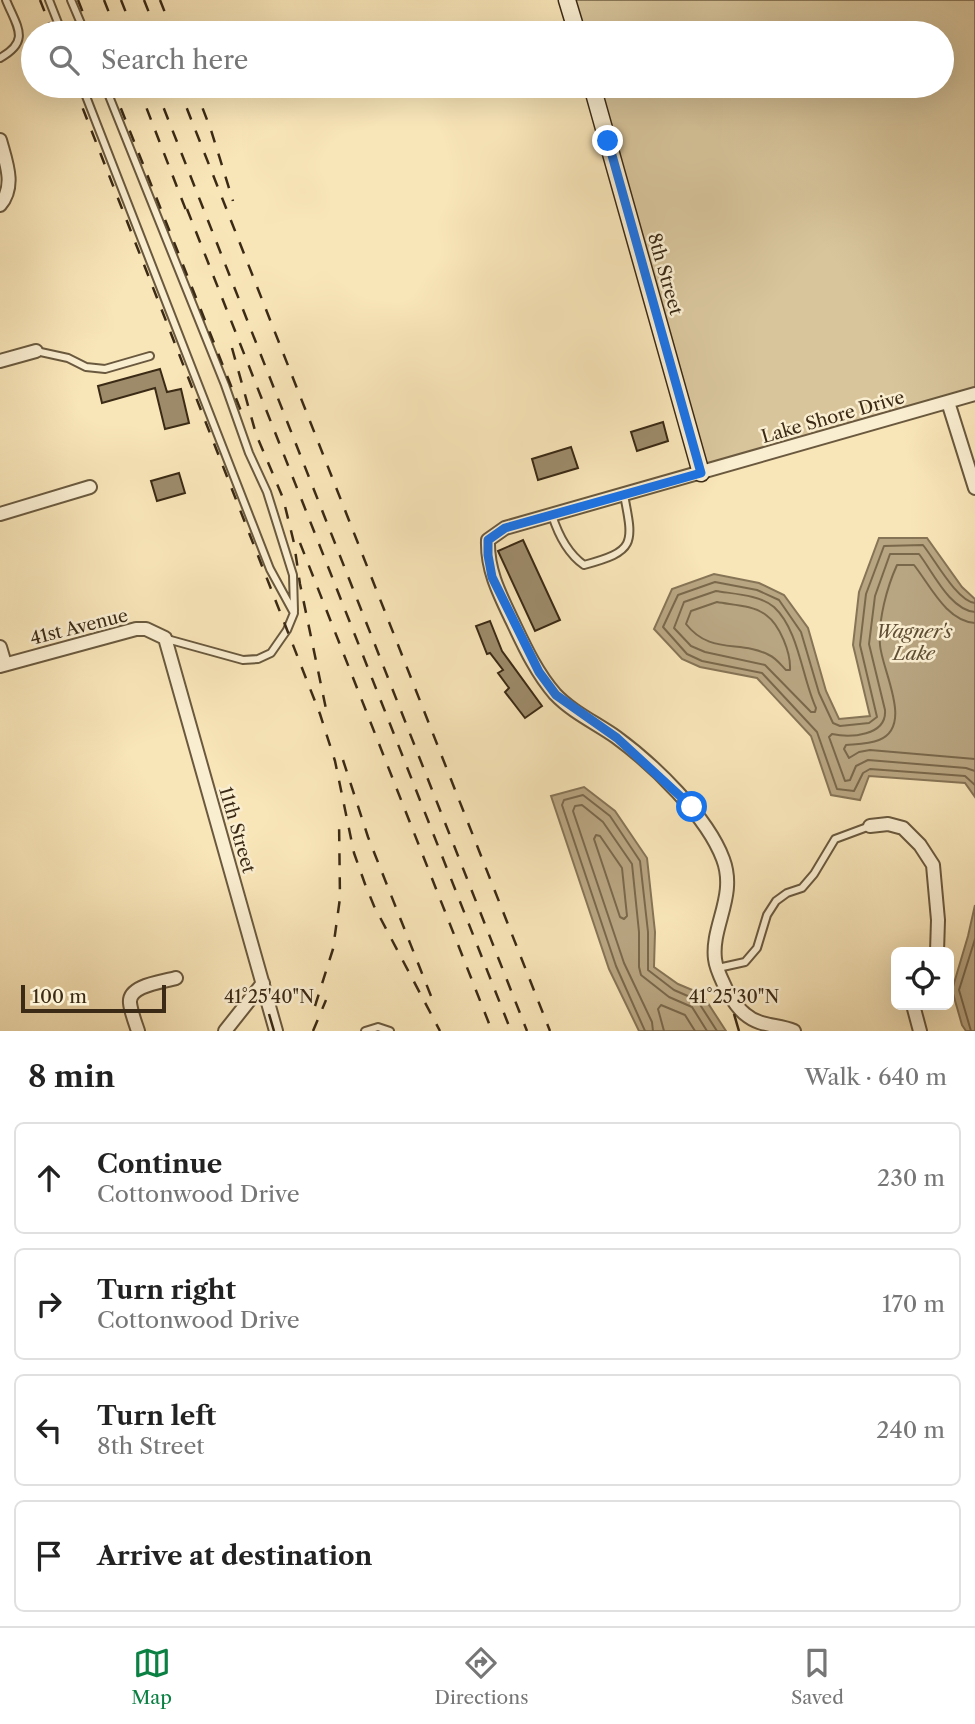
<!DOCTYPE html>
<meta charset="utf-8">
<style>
:root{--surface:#fff;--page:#f6f6f6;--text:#222;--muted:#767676;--line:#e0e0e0;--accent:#0b8043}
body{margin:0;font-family:"Libre Caslon Text",serif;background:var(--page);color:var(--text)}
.controls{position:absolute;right:21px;bottom:21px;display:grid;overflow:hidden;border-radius:10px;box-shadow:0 7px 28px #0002}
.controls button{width:63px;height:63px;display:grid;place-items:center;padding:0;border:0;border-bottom:2px solid var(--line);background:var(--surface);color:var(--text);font:35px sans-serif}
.scale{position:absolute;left:21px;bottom:18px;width:145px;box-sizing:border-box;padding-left:7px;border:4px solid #3b2a15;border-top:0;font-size:19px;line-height:24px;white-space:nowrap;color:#3b2a15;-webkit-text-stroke:5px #faeed1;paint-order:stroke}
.stop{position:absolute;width:21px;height:21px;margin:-16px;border:5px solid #1a73e8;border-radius:50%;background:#fff}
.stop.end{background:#1a73e8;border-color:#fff;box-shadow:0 2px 7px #0008}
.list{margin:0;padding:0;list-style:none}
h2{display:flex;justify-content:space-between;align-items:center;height:91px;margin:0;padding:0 28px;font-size:30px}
h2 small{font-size:23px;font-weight:400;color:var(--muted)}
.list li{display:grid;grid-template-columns:46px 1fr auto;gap:21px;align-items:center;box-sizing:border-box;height:112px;margin:0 14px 14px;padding:0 14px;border:2px solid var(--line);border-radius:10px}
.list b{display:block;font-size:26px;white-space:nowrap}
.list p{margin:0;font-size:23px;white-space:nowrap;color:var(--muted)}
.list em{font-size:23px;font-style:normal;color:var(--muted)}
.icon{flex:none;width:38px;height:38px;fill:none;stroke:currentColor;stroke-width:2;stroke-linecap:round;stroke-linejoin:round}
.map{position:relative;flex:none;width:975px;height:1031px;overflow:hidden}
.search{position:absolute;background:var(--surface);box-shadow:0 7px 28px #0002;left:21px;right:21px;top:21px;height:77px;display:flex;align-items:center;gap:18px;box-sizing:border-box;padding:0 24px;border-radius:38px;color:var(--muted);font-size:26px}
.sheet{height:595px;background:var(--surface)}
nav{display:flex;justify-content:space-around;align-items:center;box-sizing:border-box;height:98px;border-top:2px solid var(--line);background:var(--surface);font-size:19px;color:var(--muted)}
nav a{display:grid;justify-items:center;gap:4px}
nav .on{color:var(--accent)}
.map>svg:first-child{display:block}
.green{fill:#d8c59c;stroke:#8a7858;stroke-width:2}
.water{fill:#b8a581;stroke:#867456;stroke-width:2}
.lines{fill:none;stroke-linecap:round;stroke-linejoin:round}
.shore{stroke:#7a684b;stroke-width:2}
.building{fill:#9d8b6a;stroke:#3b2a15;stroke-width:2}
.lane-casing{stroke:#6a593e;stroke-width:10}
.street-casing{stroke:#6a593e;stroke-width:16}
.secondary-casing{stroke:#3b2a15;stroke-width:19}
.lane{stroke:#faeed1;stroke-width:6}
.street{stroke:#faeed1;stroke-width:12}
.secondary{stroke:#faeed1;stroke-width:16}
.rail{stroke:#3b2a15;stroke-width:2.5;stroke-dasharray:12 12;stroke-linecap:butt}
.route{stroke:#1a73e8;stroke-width:9}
.ticks{fill:none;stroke:#3b2a15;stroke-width:2.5}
.labels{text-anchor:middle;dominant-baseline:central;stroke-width:5;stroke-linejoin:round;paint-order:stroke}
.street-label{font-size:18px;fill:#3b2a15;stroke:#faeed1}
.water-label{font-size:19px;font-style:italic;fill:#604f35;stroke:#faeed1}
.ticks-label{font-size:18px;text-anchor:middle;fill:#3b2a15;stroke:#faeed1;stroke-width:5;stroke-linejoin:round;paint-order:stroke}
</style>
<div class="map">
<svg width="975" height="1031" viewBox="0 0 975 1031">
<rect width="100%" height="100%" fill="#f8e5b8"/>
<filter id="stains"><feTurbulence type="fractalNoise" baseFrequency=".00286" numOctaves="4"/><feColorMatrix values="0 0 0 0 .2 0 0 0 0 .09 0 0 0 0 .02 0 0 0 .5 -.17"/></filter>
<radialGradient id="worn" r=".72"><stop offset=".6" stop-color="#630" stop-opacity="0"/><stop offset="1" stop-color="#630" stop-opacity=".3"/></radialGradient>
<!-- green -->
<path class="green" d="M567 0H975V394L701 473 592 86H942V33H577Z"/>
<!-- water -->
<path class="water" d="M879 538H927L962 587 975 599V797L965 783 869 776 860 800 831 795 811 736 757 678 700 667 682 659 654 629 672 589 714 574 759 583 784 595 808 628 826 691 839 719 870 716 853 645 859 592Z
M584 787 615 811 647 858 655 932 654 967 678 984 702 994 726 1031H639L609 969 551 796Z
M975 905V1031H966L962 1025 952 990 968 936Z"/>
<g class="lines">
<!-- shore -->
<path class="shore" d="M716 591C734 594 760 595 774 607 799 630 802 678 816 708L815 712H811L765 665 705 652 691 646 674 628 684 602Z
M717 602C732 605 753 605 766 615 780 625 791 653 790 670H786C781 665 776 658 769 655 740 640 710 655 686 624L691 611Z
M975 603C957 601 935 560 923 545L884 546 866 594 860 645 877 717 869 723 840 726 833 723 819 693 801 632 779 600 757 590 715 582 678 595 663 627 687 654 702 661 762 673 817 732 837 789 854 791 863 773 870 769 965 776 975 785
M975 612C950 610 933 572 919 554H890L875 596 869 644 885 710C887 736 850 738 832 734L829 737 845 781 850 780 856 766 868 760 966 768 975 771
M975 623C946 621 930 585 914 565H897C887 587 878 620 880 645 882 671 914 726 879 740 869 744 857 744 846 745L844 749 849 758 859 752 870 750 975 759
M596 835 600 836 622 868 627 916 624 919 620 917 594 839Z
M645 1031 616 966 562 805 564 800 583 795 610 816 640 861 648 932V970L674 990 697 1000 717 1031
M653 1031 652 1022 624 963 573 811 575 806 582 805 603 822 632 864 639 932V967L641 975 669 997 692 1007 707 1031
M664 1031 658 1009 661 1005 685 1015 695 1031
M971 1031 959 990 975 939"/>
</g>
<!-- building -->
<path class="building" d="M160 369 167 392 181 389 189 423 165 429 155 388 102 403 98 386Z
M663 422 668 441 637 451 631 432Z
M571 447 578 468 538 480 532 459Z
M179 473 185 493 157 501 151 481Z
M523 540 560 620 535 631 498 551Z
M490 621 502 651 542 706 525 718 505 692 509 688 498 673 503 670 490 653 487 654 476 626Z"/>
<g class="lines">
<!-- lane casing -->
<g class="lane-casing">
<path id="lane" d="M49 0 62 33
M71 0 85 33
M0 58C31 41 17 27 6 0
M82 86 270 569 294 613 287 630 271 653 258 659 243 660 167 639
M105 86 225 385 249 453 267 492 293 575 294 611
M36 351 68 358 86 367 105 369 150 356
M552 515C558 534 567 553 584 565 635 551 634 545 624 495
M718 968 745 962 757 948 767 915 776 901 787 893 802 888 814 874 835 839 870 826
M365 1031 378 1027 390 1031"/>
</g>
<!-- street casing -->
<g class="street-casing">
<path id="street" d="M0 140C6 162 16 186 0 205
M0 361 36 351
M948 402 975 488
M0 514 90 487
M0 647 5 664
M0 666 136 629H146L165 638 276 1031
M870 826 888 824 903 828 920 845 933 865 938 920 937 952
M913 1005 920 1031
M138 1031C135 1022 131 1012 130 1003 128 985 163 982 176 978
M225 1031 263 983
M794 1031C777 1024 760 1027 745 1014 737 1008 731 997 726 989 722 980 716 969 715 959 711 926 737 896 723 859 707 816 653 764 616 737 596 723 572 712 555 694 535 671 523 643 510 616 498 591 487 568 488 540L505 528 975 394"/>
</g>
<!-- secondary casing -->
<g class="secondary-casing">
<path id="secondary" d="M567 0 577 33
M592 86 701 473"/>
</g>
<!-- lane -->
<use href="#lane" class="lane"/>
<!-- street -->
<use href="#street" class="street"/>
<!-- secondary -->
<use href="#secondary" class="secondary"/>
<!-- rail -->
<path class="rail" d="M40 0 53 33
M78 0 91 33
M104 0 117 33
M121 0 134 33
M144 0 157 33
M160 0 173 33
M74 86 320 714 335 761 354 853 365 884 374 906 440 1031
M112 86 241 411
M138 86 189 218
M155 86 527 1031
M178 86 550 1031
M194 86 211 130 233 201
M187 209 511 1031
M232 348 256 434 283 498 294 543 300 584 326 709
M300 543 492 1031
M343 760 368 837 431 996
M315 1006 333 949 340 898 339 819
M313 1031 326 1000"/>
</g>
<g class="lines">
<!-- route -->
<path class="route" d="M608 141 701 473 505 528 488 540V555L492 577 539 672 556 695 617 738 692 807"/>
</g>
<!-- ticks -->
<path class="ticks" d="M269 1014 274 1031M734 1014 739 1031"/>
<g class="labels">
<!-- street labels -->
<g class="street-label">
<text transform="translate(665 274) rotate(74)">8th Street</text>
<text transform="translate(833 417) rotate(-16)">Lake Shore Drive</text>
<text transform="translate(79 627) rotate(-14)">41st Avenue</text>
<text transform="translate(237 830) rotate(74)">11th Street</text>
</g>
<!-- water labels -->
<g class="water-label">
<text x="914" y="631">Wagner's<tspan x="914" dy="22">Lake</tspan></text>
</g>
</g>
<g class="ticks-label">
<text x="269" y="1003">41°25'40"N</text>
<text x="734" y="1003">41°25'30"N</text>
</g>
<rect width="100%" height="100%" filter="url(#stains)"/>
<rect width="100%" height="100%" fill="url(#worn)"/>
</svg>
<div class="controls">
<button><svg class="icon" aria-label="locate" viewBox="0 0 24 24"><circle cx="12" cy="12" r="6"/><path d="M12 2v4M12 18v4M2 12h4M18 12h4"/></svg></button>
</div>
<div class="scale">100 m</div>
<div class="stop" style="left:692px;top:807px"></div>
<div class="stop end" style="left:608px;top:141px"></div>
<div class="search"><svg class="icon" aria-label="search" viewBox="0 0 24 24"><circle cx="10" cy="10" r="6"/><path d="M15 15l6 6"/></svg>Search here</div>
</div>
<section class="sheet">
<h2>8 min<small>Walk · 640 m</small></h2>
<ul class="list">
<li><svg class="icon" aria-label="ahead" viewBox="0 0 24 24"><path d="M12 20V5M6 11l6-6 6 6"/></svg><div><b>Continue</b><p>Cottonwood Drive</p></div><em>230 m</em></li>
<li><svg class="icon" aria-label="right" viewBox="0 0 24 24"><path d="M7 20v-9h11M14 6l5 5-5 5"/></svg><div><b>Turn right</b><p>Cottonwood Drive</p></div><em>170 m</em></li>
<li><svg class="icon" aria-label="left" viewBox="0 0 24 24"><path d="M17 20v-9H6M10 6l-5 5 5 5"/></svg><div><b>Turn left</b><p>8th Street</p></div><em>240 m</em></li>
<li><svg class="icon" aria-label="arrive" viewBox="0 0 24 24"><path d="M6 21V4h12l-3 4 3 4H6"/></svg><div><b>Arrive at destination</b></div></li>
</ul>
</section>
<nav>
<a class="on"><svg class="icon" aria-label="map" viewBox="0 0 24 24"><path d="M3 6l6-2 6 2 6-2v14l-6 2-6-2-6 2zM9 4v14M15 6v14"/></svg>Map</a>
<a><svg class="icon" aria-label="directions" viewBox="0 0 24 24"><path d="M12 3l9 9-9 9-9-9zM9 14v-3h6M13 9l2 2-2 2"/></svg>Directions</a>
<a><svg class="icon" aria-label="saved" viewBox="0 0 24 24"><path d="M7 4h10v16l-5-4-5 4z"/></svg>Saved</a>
</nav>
